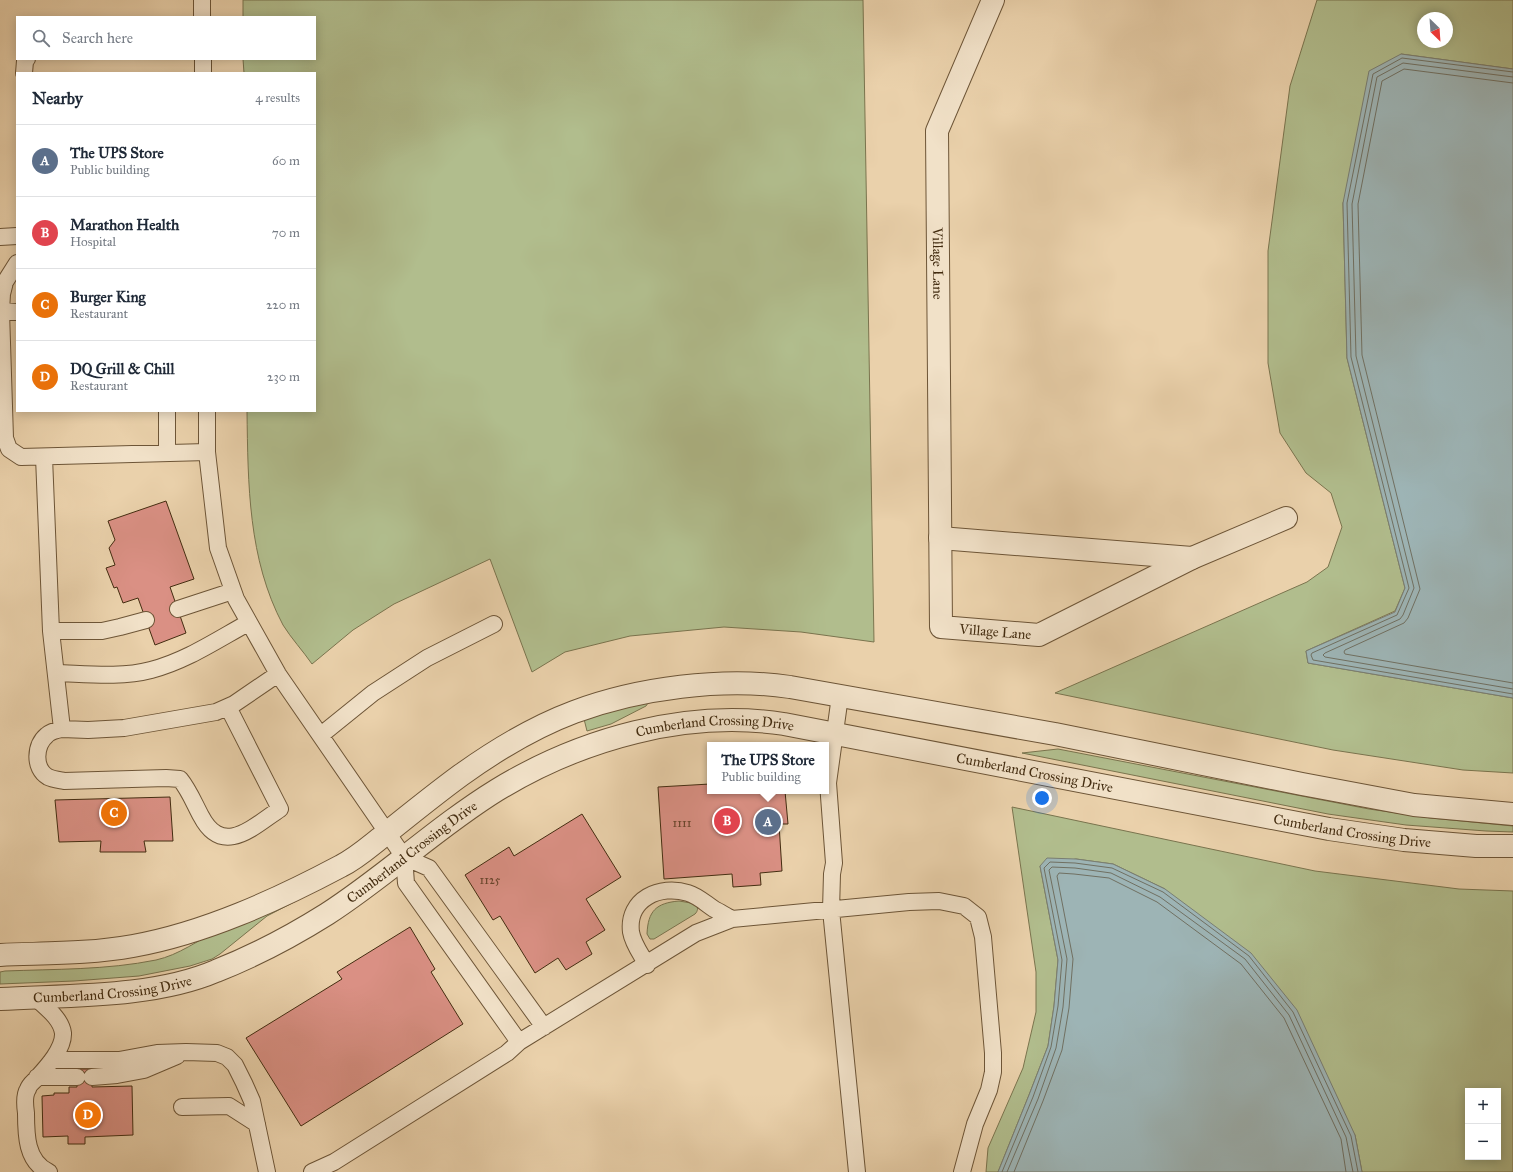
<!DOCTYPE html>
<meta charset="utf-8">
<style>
:root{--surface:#fff;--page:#f2f2f3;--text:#1f2937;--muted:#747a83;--line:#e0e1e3;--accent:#8f2418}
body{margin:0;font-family:"IM FELL Great Primer",serif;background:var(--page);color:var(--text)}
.controls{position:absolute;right:12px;bottom:12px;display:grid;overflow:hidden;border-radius:0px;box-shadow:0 2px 10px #0003}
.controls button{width:36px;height:36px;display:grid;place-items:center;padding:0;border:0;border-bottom:1px solid var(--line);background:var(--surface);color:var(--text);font:20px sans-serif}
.compass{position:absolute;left:1417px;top:12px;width:36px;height:36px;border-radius:50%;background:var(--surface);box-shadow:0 2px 10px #0003;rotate:155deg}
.you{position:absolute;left:1042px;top:798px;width:14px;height:14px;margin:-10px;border:3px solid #fff;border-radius:50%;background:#1a73e8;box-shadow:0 0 0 6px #1a73e833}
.badge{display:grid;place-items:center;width:26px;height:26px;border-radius:50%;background:var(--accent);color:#fff;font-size:13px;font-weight:700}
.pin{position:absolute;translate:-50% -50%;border:2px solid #fff;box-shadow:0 1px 4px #0006}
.popup{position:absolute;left:707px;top:742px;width:122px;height:52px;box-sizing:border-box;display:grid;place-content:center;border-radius:0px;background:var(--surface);filter:drop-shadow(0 1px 3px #0005);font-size:13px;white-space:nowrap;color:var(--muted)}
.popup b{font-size:15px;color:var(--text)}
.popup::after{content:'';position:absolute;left:50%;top:100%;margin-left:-8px;border:8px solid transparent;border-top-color:var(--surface)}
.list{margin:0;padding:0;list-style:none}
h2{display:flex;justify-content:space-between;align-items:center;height:52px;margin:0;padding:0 16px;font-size:17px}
h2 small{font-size:13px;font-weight:400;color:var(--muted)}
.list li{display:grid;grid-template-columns:26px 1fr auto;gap:12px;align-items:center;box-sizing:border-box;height:72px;padding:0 16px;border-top:1px solid var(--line)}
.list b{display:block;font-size:15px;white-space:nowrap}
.list p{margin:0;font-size:13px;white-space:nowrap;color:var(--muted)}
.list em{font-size:13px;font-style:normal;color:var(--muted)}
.icon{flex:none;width:22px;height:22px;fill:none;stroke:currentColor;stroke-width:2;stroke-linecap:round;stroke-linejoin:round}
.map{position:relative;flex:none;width:1513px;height:1172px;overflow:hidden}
.search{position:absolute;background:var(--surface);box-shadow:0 2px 10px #0003;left:16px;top:16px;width:300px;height:44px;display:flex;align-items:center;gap:10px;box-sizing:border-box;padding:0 14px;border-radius:0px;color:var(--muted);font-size:15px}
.panel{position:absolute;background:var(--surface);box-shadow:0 2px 10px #0003;left:16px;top:72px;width:300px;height:340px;border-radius:0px}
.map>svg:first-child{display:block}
.green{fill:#b1bd8d;stroke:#7a744e;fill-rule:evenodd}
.water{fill:#9db4b5;stroke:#797e73}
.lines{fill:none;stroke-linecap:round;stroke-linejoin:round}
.shore{stroke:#707062;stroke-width:1}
.building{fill:#da9084;stroke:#432c10}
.service-casing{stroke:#6d5537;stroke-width:18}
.minor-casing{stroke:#6d5537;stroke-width:24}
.service{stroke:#f1e1c8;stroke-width:16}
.minor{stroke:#f1e1c8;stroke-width:22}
.labels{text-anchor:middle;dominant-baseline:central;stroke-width:3.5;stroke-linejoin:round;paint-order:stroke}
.number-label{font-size:12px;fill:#69452d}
.street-label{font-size:14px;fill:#432c10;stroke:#f1e1c8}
</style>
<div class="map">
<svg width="1513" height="1172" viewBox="0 0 1513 1172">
<rect width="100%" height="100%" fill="#ead1ab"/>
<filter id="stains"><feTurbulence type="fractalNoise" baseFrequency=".005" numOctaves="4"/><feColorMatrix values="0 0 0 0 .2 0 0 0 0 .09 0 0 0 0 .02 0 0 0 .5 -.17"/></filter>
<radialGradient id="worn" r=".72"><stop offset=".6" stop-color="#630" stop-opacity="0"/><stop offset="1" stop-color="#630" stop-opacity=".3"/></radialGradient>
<!-- green -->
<path class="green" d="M243 0H863L874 642 801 632 724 627 630 636 565 652 532 672 490 559 394 604 353 630 312 664C303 651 291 638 283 625 248 559 248 484 247 411H315V73H244L243 59H315V17H243Z
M1317 0H1513V69L1401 54 1343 203 1347 358 1405 588 1395 611 1306 651 1308 663 1513 698V773L1463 770 1333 750 1055 693 1307 582 1328 567 1342 527 1331 493 1306 473 1280 433 1268 363V251L1290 86ZM1423 18H1447V42H1423Z
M645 702 648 703 646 706 611 724 587 731 584 719Z
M1058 749 1369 809 1431 818 1513 826V832L1486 831 1406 825 1328 814 1022 753Z
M1012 807 1315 871 1459 889 1513 891V1172H1362L1355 1135 1165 889 1113 864 1076 859 1040 866 1058 960 1054 1006 1048 1046 1029 1095 998 1172H986L988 1148 1023 1068 1036 1012V972ZM1468 1091H1498V1157H1468Z
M296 901 267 916 220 954 212 959 190 966 139 976 74 981 0 984V972L5 971C55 969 107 970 156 960 179 955 198 940 219 930 244 919 271 911 296 901Z
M679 901 697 904C698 908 698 911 695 914L654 939H650L647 934C648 911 656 903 679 901Z"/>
<!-- water -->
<path class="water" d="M1401 54 1513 69V698L1308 663 1306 651 1395 612 1405 588 1347 358 1343 203 1369 71Z
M1047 858 1076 859 1113 864 1165 889 1251 953 1297 1010 1355 1135 1362 1172H998L1029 1095 1048 1046 1054 1006 1058 960 1040 866Z"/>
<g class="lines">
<!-- shore -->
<path class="shore" d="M1513 72 1402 58 1373 74 1347 203 1351 357 1409 588 1397 615 1312 653 1311 655 1313 660 1513 694
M1513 77 1403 63 1377 77 1352 204 1356 356 1414 588 1403 615 1400 619 1325 653 1323 655 1325 657 1513 689
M1513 83 1404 69 1382 81 1358 204 1362 355 1420 589 1408 618 1404 623 1345 650 1344 652 1345 654 1513 683
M1002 1172 1033 1097 1051 1047 1058 1006 1062 960 1044 868 1050 862 1075 863 1112 868 1163 892 1249 956 1293 1012 1351 1136 1358 1172
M1007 1172 1038 1099 1056 1048 1063 1007 1067 959 1049 870 1052 867 1075 868 1111 873 1160 897 1245 959 1289 1015 1346 1137 1353 1172
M1014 1172 1043 1101 1062 1050 1069 1008 1073 959 1057 876 1059 873 1074 874 1109 878 1157 902 1241 964 1284 1018 1341 1139 1346 1172"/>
</g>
<!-- building -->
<path class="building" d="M166 501 194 579 170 587 186 633 155 645 138 598 123 603 117 587 114 588 106 568 115 565 109 548 115 540 108 521Z
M710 784V791H785L788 824H779L782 871 760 873 761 885 733 887 732 874 664 879 658 787Z
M170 797 173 841H144L146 852H100L101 841 59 842 55 800Z
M582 814 621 877 586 899 605 930 586 942 592 954 566 970 558 958 535 973 500 916 493 920 465 875 509 847 514 856Z
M410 927 435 969 431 972 463 1024 301 1126 246 1038 342 979 337 972Z
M76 1069H92V1087L132 1086 133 1135 85 1137V1144H68V1136L43 1137 42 1096 54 1095V1093H69V1087H77Z"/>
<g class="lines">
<!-- service casing -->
<g class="service-casing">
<path id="service" d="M202 0V17
M203 59V73
M24 73 25 61 27 59
M0 237 17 236
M17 263 5 282 2 294 1 311 5 438 9 449 21 457 207 452
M1 311 17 312
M167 411V453
M207 411V452L218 548 236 599 278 674 404 857 429 868 544 1027
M44 457 51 631 62 729 88 730 124 728 216 712 234 704 278 674
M178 609 233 591
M51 631H102L120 627 146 620
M56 673C87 674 121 678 151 670 186 661 217 640 248 623
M840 696 828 783 834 863 832 874 831 910 857 1172
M62 729C57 730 50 732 47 735 35 745 33 768 48 777 52 779 59 780 64 781L166 778 180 779C189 790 194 803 201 816 223 858 254 826 280 809L228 707
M321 735 373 693 427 658 494 624
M404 857 406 883 519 1042
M647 965C641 954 633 944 631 932 627 899 660 884 688 893 698 896 705 903 714 909 720 912 726 916 732 919
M35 997C45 1007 61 1018 63 1033 64 1049 46 1068 36 1079 33 1082 29 1085 28 1089 24 1095 25 1106 26 1113 26 1134 26 1162 49 1172
M52 1060H119L157 1053 186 1052 217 1053 227 1057 235 1065 244 1083 252 1101 267 1172
M37 1077H77
M92 1077 117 1075 144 1070 177 1056
M182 1107 229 1106 257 1124
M312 1172 334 1162 507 1053 519 1042 696 933 732 919 909 902 939 901 964 906 978 917 983 937 993 1053V1072L989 1090 975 1124 962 1172"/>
</g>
<!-- minor casing -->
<g class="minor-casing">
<g id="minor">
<path id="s1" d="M993 0 937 131 941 627 1039 635 1192 558 1286 518"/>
<path d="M940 538 1192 558"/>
<path d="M0 955C44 953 89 954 133 946 205 933 277 900 341 866 357 858 370 846 383 836 409 815 435 794 461 775 496 750 534 727 574 712 638 688 723 677 790 687L1055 734 1302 784 1414 805 1513 814"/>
<path id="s2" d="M0 999C68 995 153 998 216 971 254 956 292 936 327 914 386 876 437 827 497 790 581 739 686 709 784 724L1329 829 1404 840 1476 846H1513"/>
</g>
</g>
<!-- service -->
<use href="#service" class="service"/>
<!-- minor -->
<use href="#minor" class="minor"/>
</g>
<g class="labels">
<!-- number labels -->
<g class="number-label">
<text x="682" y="823">1111</text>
<text x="490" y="880">1125</text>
</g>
<!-- street labels -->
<g class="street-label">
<text stroke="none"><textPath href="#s1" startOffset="275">Village Lane</textPath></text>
<text stroke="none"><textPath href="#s1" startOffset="693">Village Lane</textPath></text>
<text stroke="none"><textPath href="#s2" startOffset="785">Cumberland Crossing Drive</textPath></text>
<text stroke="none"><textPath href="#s2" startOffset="1110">Cumberland Crossing Drive</textPath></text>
<text stroke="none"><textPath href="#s2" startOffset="1433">Cumberland Crossing Drive</textPath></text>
<text stroke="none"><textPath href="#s2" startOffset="449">Cumberland Crossing Drive</textPath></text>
<text stroke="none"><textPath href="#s2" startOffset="113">Cumberland Crossing Drive</textPath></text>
</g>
</g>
<rect width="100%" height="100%" filter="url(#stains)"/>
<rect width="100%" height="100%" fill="url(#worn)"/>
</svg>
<div class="controls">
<button>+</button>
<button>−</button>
</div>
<svg class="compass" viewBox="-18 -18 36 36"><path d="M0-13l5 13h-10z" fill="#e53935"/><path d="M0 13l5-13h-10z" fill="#747a83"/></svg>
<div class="you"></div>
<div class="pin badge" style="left:768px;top:822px;background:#5c6f8a">A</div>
<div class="popup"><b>The UPS Store</b>Public building</div>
<div class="pin badge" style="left:727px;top:821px;background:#e0444e">B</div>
<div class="pin badge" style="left:114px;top:813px;background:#e8710a">C</div>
<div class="pin badge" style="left:88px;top:1115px;background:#e8710a">D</div>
<div class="search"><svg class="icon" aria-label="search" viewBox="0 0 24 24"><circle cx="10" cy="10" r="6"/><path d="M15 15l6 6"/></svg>Search here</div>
<section class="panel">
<h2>Nearby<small>4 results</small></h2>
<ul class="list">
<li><span class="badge" style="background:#5c6f8a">A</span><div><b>The UPS Store</b><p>Public building</p></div><em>60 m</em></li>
<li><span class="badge" style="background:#e0444e">B</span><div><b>Marathon Health</b><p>Hospital</p></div><em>70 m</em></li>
<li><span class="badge" style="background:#e8710a">C</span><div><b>Burger King</b><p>Restaurant</p></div><em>220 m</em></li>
<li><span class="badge" style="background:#e8710a">D</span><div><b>DQ Grill &amp; Chill</b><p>Restaurant</p></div><em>230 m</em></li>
</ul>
</section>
</div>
